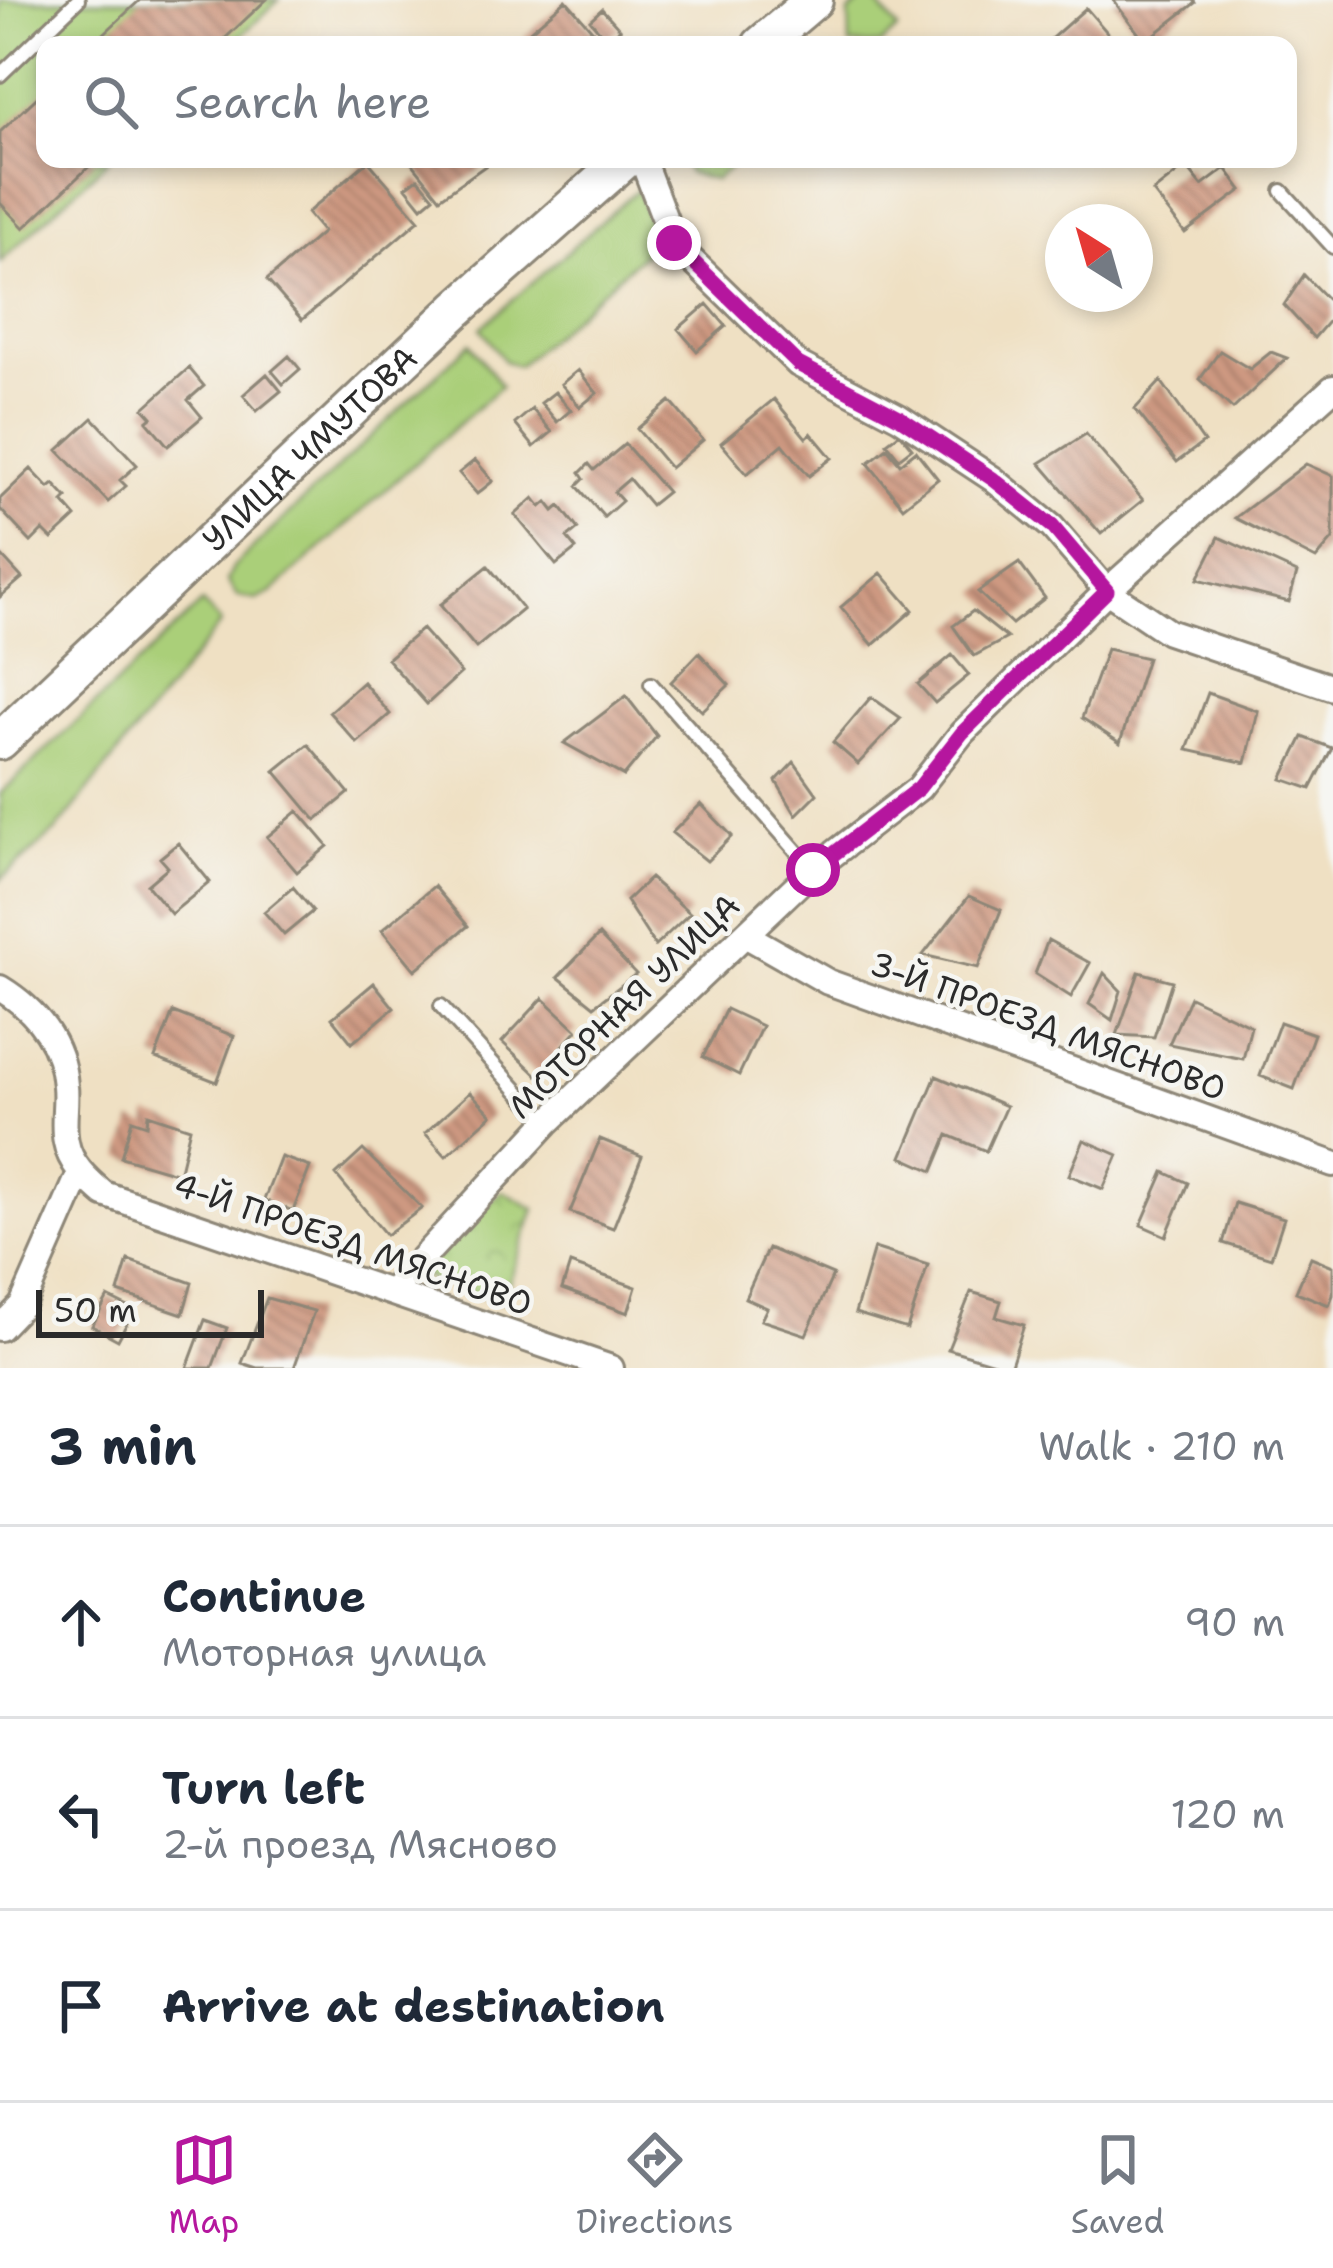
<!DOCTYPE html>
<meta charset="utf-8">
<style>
:root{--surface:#fff;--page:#f6f6f7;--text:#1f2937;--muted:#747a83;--line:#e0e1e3;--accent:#b5179e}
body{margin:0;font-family:"Shantell Sans",sans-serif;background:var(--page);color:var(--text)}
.compass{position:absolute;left:1045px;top:204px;width:108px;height:108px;border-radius:50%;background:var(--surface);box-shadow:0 6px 18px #0003;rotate:323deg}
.scale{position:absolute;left:36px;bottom:30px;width:228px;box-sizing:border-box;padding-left:12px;border:6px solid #2b2b2b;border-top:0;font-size:33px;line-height:42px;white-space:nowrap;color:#2b2b2b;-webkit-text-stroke:9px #f6f6f2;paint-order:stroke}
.stop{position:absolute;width:36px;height:36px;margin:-27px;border:9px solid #b5179e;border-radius:50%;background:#fff}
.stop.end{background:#b5179e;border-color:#fff;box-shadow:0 3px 12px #0008}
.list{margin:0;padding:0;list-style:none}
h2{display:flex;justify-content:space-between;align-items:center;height:156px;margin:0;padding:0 48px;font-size:51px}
h2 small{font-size:39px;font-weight:400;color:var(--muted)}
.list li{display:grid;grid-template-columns:78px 1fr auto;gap:36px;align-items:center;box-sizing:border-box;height:192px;padding:0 48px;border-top:3px solid var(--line)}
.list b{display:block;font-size:45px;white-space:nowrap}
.list p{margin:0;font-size:39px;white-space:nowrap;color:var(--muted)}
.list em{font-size:39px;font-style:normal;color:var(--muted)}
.icon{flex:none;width:66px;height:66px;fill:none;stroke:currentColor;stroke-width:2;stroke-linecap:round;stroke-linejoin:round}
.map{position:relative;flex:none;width:1333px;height:1368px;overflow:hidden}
.search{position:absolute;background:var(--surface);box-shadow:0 6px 18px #0003;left:36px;right:36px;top:36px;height:132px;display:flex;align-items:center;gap:30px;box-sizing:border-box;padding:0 42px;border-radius:24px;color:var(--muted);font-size:45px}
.sheet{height:732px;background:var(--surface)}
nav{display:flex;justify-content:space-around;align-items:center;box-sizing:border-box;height:168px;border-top:3px solid var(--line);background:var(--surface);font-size:33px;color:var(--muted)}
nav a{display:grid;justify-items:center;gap:6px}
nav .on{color:var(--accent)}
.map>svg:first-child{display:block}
.green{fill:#aacf79;stroke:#6a7d52;stroke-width:3}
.park{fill:url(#park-crowns);stroke:#6a7d52;stroke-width:3}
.building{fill:url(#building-back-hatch)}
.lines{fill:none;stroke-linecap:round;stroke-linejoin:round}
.service-casing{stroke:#8d8677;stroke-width:18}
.minor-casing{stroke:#8d8677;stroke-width:30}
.secondary-casing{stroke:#8d8677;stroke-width:42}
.service{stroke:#fff;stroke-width:12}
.minor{stroke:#fff;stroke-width:24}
.secondary{stroke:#fff;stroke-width:36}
.route{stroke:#b5179e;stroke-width:15}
.labels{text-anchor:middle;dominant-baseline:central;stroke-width:9;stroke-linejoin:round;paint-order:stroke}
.street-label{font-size:33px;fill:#2b2b2b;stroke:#f6f6f2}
</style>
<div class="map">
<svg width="1333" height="1368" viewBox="0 0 1333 1368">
<defs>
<pattern id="park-crowns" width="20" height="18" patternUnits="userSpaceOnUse" patternTransform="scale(3)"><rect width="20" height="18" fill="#aacf79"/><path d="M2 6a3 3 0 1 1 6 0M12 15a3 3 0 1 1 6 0" fill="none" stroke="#92b269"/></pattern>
<pattern id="building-back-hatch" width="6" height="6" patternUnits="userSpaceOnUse" patternTransform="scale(3)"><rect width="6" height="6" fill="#ce9981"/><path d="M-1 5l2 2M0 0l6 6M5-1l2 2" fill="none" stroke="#a77d6a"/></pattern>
</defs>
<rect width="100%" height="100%" fill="#f6f6f2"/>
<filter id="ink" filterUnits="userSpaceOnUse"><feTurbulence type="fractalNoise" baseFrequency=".00833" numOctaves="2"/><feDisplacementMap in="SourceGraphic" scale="24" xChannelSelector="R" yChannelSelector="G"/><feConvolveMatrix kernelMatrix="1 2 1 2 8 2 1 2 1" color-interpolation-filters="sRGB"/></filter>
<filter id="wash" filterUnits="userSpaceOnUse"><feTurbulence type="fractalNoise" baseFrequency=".004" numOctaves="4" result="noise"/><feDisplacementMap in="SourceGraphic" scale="48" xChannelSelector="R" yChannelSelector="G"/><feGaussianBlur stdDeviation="2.7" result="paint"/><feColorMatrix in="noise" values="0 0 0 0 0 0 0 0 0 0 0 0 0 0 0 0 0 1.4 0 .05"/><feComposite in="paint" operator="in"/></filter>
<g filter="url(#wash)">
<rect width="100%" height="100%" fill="#efe0c3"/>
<!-- green -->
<path class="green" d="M0 0H279L231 45H45V159H109L0 262Z
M865 0H874L898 29 880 45H850L849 13Z
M681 159H740L715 180 688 173Z
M638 189 655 243 518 366 504 361 481 328Z
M470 343 501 386 271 593 256 600 237 596 227 581 234 566Z
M202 603 221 623 56 831 0 880V794Z"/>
<!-- park -->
<path class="park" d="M502 1191 535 1209 502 1302 424 1277 434 1255Z"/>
<g id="blocks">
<!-- building -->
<path class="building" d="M140 0H266L218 45H92Z
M566 0 605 45H532L524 36Z
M1113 0H1193L1195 3 1145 42Z
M1086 8 1118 45H1044Z
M602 9 620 29 607 40 590 20Z
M45 90V159H97L24 228 0 203V132Z
M409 159H495L440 198Z
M368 161 419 220 302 320 267 280 323 232 307 213Z
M1186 166 1202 186 1226 168 1242 190 1185 233 1153 192Z
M418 178 434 197 422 207 406 187Z
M1304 275 1333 305V316L1314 338 1284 305Z
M707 304 726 326 697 351 678 329Z
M1220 351 1250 369 1271 352 1287 358 1233 409 1200 379Z
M289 356 300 369 283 384 272 371Z
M189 368 204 386 188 400 202 417 168 446 147 421 152 417 144 408Z
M578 370 597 393 580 407 561 384Z
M267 374 281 391 257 411 243 395Z
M1161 381 1204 442 1177 462 1135 409Z
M555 392 571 410 557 422 541 403Z
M774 399 806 438 811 433 832 458 809 476 783 444 747 474 721 443Z
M670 401 703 440 670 468 637 429Z
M532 409 552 432 534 447 515 424Z
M93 418 137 465 120 480 126 486 108 502 58 450Z
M900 433 912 448 899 458 887 443Z
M1086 434 1143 500 1101 534 1040 463Z
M625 444 667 492 651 505 629 479 614 492 622 501 604 517 577 486 584 479 580 473 589 464 594 470Z
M887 448 900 464 916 451 938 479 903 507 868 463Z
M475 460 493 481 477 494 459 473Z
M1306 464 1333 476V539L1316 559 1235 518Z
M31 469 49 488 54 484 67 498 63 502 76 517 52 539 43 530 31 542 0 509V499Z
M534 498 541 507 547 502 554 511 560 506 578 529 567 538 576 549 556 565 515 515Z
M1219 537 1297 573 1289 602 1198 579Z
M0 554 22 578 0 597Z
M1019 563 1045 598 1012 624 978 592Z
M488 566 523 609 476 648 440 605Z
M881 573 913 610 873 645 841 607Z
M973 611 1007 638 974 656 953 626Z
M422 629 461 673 427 704 387 659Z
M1107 649 1147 658 1120 743 1082 718Z
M699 653 729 685 702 711 671 682Z
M952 655 969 675 935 703 918 684Z
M363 682 390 714 357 743 329 712Z
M1208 693 1258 711 1246 763 1187 750Z
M626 696 657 736 624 776 564 743Z
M871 697 901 718 858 764 833 742Z
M1303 737 1332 748 1311 789 1282 779Z
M308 744 349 793 316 820 275 771Z
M794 762 817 794 796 815 776 781Z
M701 804 732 836 707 861 672 833Z
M298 811 328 846 297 872 267 837Z
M178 843 210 882 171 914 147 885 168 867 160 858Z
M650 878 690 913 655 946 626 901Z
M434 886 468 926 415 970 382 930Z
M293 887 313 911 284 935 264 912Z
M969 896 1001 910 978 968 923 955Z
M599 935 636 974 594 1006 558 977Z
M1048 940 1090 963 1071 997 1035 974Z
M1139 972 1172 981 1154 1037 1117 1035Z
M1104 973 1121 991 1112 1020 1089 1004Z
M374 983 394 1008 352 1043 332 1018Z
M1190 997 1251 1026 1243 1059 1169 1044Z
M543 998 577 1030 537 1075 502 1042Z
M726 1009 762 1026 739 1075 703 1057Z
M173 1012 234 1036 217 1082 155 1058Z
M1280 1022 1314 1034 1294 1089 1260 1076Z
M936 1076 1006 1106 986 1151 948 1135 933 1171 902 1157Z
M470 1092 492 1115 446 1156 425 1133Z
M148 1114 190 1128 179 1174 121 1157 132 1120 147 1125Z
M600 1139 642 1156 613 1228 570 1212Z
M1084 1140 1118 1155 1103 1189 1069 1175Z
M363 1150 422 1208 386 1235 336 1175Z
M281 1157 310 1167 293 1211 264 1200Z
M1164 1172 1188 1183 1166 1236 1141 1225Z
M1235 1203 1284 1218 1271 1258 1223 1243Z
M768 1248 833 1275 806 1335 761 1320 767 1308 745 1298Z
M874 1248 928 1265 907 1329 855 1313Z
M1311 1257 1333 1266V1295L1329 1305 1296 1292Z
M128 1260 192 1283 183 1314 118 1292Z
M570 1264 636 1287 628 1313 562 1289Z
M971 1292 1001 1301 996 1317 1024 1325 1010 1368 948 1349Z
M108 1297 134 1310 118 1340 92 1326Z
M267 1298 314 1311 294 1368H257L242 1363Z
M205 1320 227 1328 212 1368H187Z"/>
</g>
</g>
<g filter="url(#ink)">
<use href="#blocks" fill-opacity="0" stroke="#8d8677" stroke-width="3"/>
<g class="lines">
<!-- service casing -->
<g class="service-casing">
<path id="service" d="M0 75 78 0
M1282 191 1333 247
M651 684 813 870
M441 1006 547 1123"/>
</g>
<!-- minor casing -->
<g class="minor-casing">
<path id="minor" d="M642 159 674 243 798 364 899 417 993 479 1052 527 1107 591 1168 632 1333 688
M747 936 828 982 1333 1164
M0 988C36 1010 62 1042 65 1086 67 1104 62 1124 66 1142 70 1165 88 1180 104 1194L611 1368
M392 1291 547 1123 813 870 919 788 962 733 1107 591 1333 388
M0 1328 22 1305 80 1173"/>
</g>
<!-- secondary casing -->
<g class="secondary-casing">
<g id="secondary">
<path d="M761 45 814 0"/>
<path id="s1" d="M0 741 457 309 626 159"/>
</g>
</g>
<!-- service -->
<use href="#service" class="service"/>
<!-- minor -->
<use href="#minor" class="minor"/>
<!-- secondary -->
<use href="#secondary" class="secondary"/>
</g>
</g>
<g class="lines" filter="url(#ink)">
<!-- route -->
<path class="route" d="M674 243 798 364 899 417 993 479 1052 526 1107 591 962 733 919 788 813 870"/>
</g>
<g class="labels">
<!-- street labels -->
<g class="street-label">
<text stroke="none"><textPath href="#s1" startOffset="426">УЛИЦА ЧМУТОВА</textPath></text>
<text transform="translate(624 1006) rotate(-44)">МОТОРНАЯ УЛИЦА</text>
<text transform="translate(1048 1026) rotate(20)">3-Й ПРОЕЗД МЯСНОВО</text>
<text transform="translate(353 1244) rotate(19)">4-Й ПРОЕЗД МЯСНОВО</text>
</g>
</g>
</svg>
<svg class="compass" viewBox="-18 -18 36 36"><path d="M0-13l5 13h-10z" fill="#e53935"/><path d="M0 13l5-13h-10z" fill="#747a83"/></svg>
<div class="scale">50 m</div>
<div class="stop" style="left:813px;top:870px"></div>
<div class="stop end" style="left:674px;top:243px"></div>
<div class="search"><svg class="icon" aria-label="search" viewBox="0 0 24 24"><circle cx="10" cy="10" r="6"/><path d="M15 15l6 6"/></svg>Search here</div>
</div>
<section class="sheet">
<h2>3 min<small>Walk · 210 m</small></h2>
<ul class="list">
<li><svg class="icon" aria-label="ahead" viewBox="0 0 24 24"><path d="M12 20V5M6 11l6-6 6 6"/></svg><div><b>Continue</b><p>Моторная улица</p></div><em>90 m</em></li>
<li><svg class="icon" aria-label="left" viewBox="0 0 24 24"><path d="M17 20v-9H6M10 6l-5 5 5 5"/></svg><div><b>Turn left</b><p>2-й проезд Мясново</p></div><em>120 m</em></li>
<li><svg class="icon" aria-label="arrive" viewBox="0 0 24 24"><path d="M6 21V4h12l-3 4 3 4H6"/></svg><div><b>Arrive at destination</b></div></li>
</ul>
</section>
<nav>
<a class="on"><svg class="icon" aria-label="map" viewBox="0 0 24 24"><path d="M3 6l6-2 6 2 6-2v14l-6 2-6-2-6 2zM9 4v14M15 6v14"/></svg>Map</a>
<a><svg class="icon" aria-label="directions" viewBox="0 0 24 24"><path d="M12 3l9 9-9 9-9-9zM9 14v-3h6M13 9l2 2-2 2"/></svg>Directions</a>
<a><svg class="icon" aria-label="saved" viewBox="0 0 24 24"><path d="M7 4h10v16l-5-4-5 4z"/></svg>Saved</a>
</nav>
